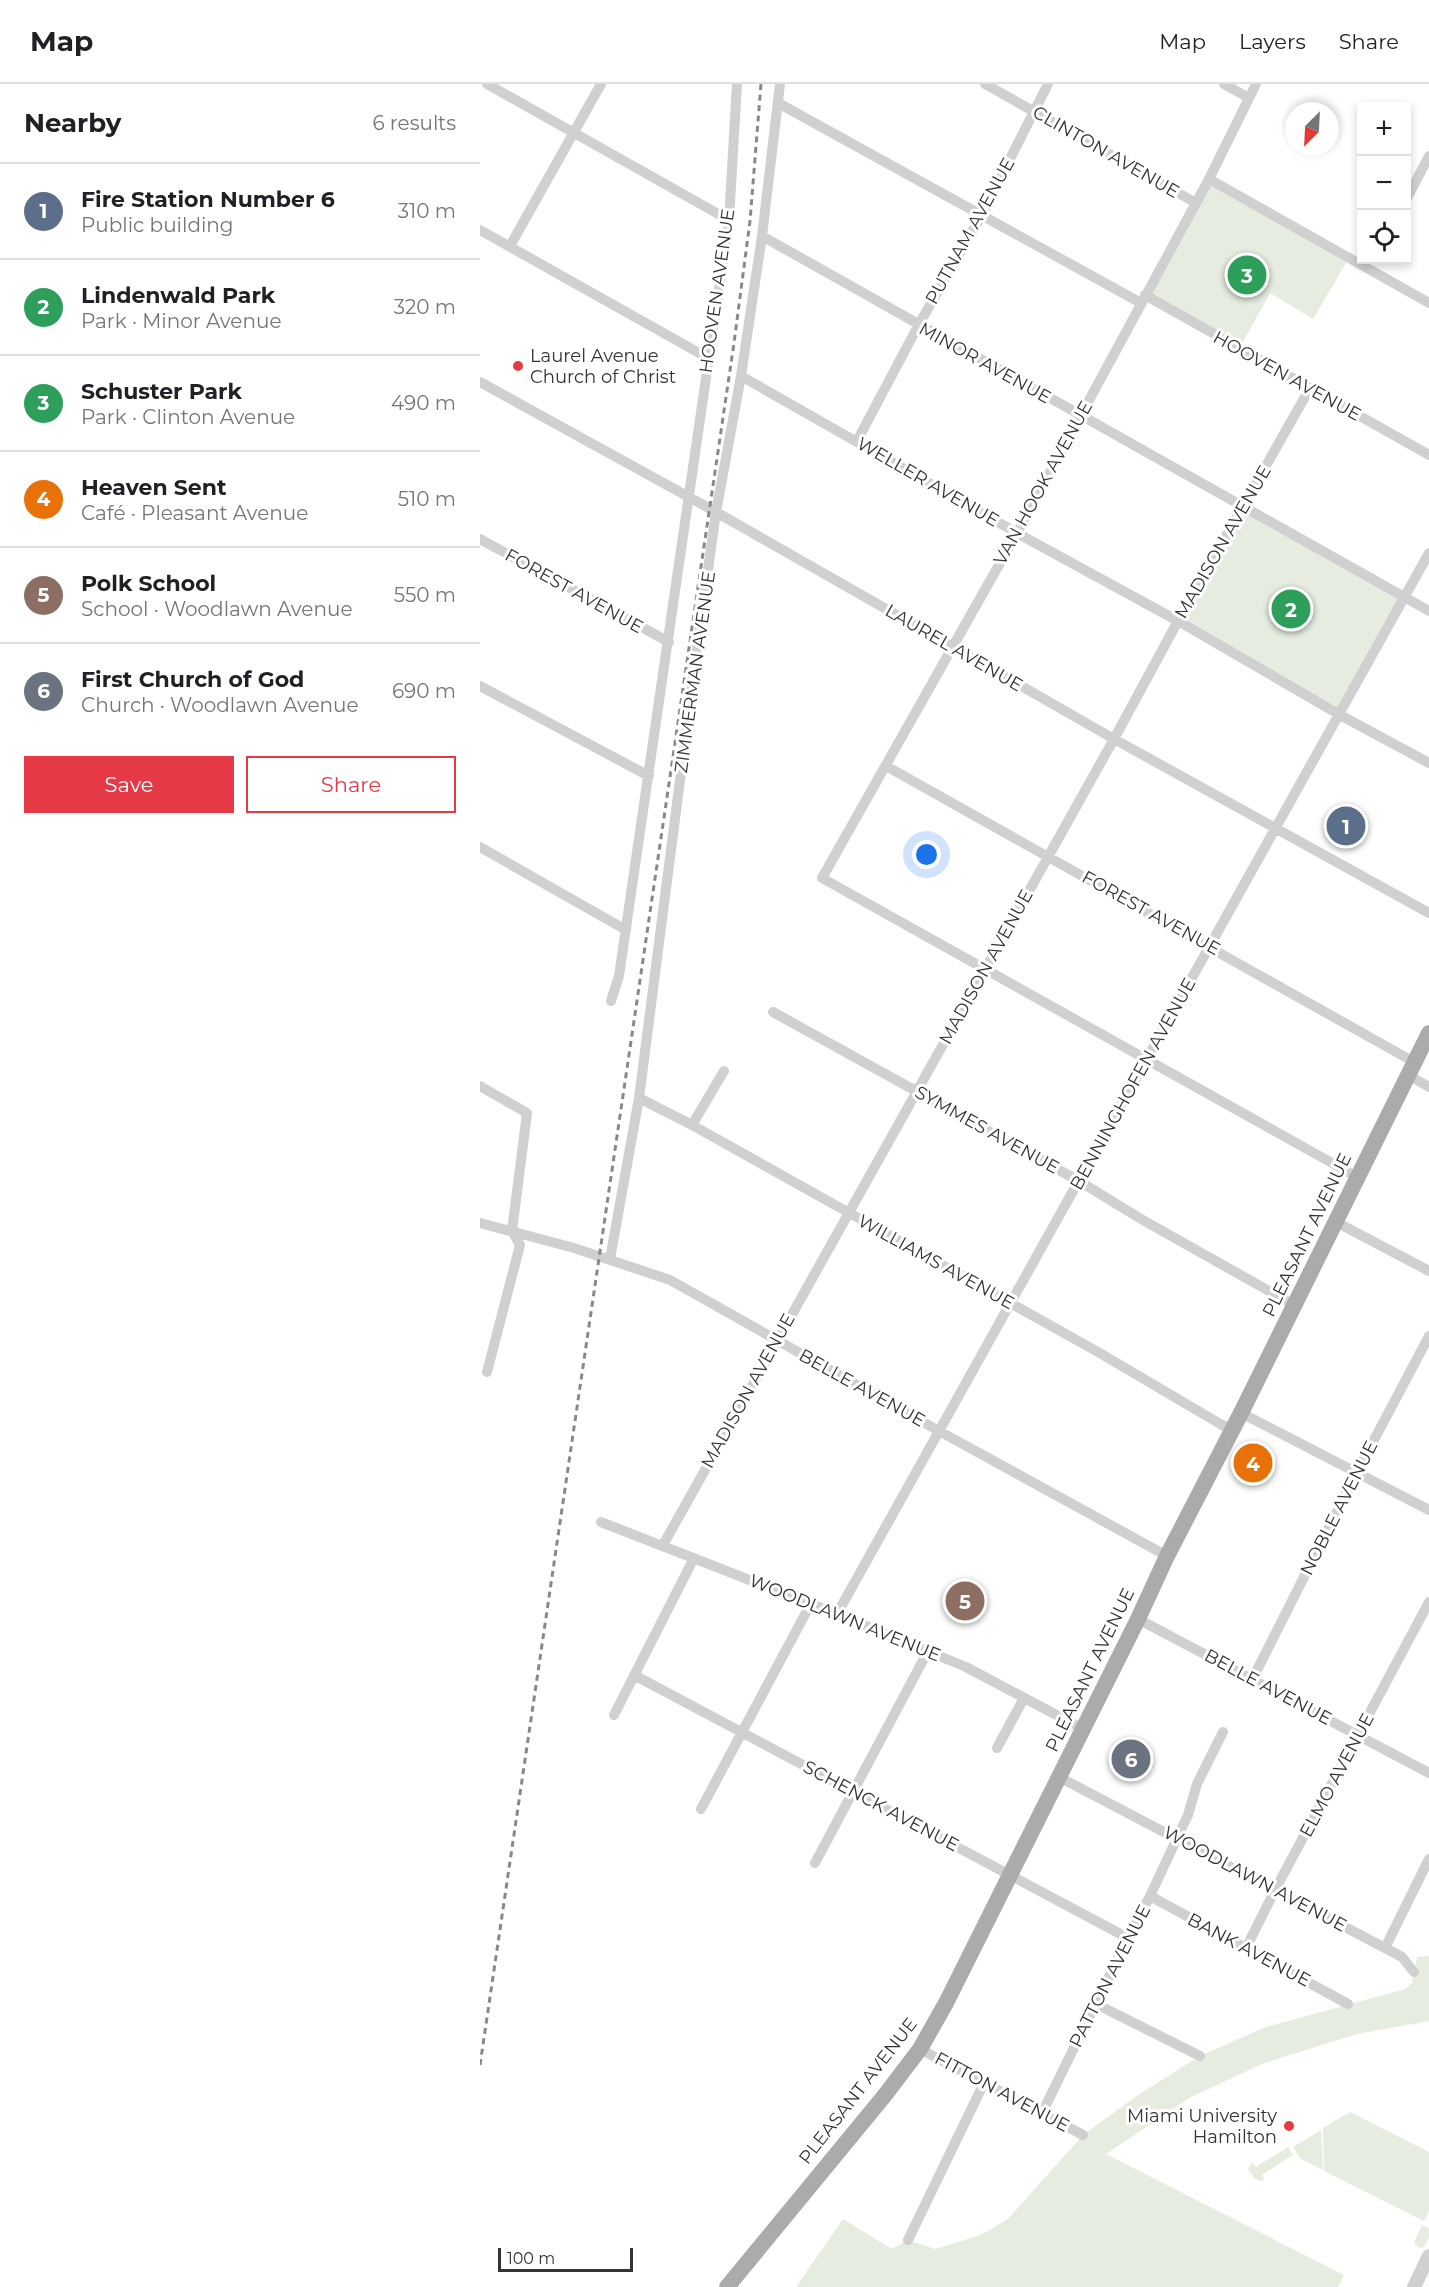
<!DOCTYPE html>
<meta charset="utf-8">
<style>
:root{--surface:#fff;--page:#f6f6f6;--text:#202124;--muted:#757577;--line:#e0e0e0;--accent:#e63946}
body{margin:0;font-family:Montserrat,sans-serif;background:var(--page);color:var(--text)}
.controls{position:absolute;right:18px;top:18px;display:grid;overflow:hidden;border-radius:0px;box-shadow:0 3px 9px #0003}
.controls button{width:54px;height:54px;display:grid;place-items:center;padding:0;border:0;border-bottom:2px solid var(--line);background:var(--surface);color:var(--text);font:30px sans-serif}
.compass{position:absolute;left:805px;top:18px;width:54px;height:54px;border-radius:50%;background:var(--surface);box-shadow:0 3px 9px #0003;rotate:204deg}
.scale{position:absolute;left:18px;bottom:15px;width:135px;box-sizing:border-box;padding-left:6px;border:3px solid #333;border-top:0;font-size:16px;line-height:21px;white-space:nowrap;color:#333;-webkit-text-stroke:4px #fff;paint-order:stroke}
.you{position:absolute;left:447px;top:771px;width:21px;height:21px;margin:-15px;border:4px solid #fff;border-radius:50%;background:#1a73e8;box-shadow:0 0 0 9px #1a73e833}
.badge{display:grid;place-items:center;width:39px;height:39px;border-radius:50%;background:var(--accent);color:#fff;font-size:20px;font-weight:700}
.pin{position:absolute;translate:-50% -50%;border:3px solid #fff;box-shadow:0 2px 6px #0006}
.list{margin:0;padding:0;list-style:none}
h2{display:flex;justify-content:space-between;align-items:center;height:78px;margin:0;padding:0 24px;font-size:26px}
h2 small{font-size:20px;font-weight:400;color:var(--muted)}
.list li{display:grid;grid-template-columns:39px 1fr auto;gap:18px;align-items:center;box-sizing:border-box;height:96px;padding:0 24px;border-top:2px solid var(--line)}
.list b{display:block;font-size:22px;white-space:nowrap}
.list p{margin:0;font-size:20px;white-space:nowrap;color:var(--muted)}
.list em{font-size:20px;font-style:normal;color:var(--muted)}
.actions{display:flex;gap:12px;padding:18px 24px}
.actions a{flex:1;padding:14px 0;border:2px solid var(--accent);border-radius:0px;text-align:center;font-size:21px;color:var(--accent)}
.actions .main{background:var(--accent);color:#fff}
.icon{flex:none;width:33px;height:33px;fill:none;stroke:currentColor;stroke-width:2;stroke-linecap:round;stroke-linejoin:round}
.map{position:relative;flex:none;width:949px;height:2203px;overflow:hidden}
header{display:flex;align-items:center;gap:36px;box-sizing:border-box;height:84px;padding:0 30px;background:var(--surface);border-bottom:2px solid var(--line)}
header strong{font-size:28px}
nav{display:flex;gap:33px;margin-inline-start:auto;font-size:21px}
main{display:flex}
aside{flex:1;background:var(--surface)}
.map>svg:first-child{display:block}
.green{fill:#e6ecdf}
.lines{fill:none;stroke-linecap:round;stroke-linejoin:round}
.minor{stroke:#d0d0d0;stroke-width:10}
.tertiary{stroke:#d0d0d0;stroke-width:14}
.primary{stroke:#ababab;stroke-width:16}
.rail{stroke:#888;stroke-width:3;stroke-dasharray:6 4.5;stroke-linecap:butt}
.poi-dot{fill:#e63946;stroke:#fff;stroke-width:2}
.labels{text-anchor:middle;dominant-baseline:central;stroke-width:6;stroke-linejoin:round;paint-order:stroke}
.street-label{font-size:18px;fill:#333;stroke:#fff}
.poi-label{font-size:18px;fill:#333;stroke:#fff;text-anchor:start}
</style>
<header>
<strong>Map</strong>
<nav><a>Map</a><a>Layers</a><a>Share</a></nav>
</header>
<main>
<aside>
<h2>Nearby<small>6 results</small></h2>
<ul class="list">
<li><span class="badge" style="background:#5c6f8a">1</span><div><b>Fire Station Number 6</b><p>Public building</p></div><em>310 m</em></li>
<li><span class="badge" style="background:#2e9e5b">2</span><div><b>Lindenwald Park</b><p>Park · Minor Avenue</p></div><em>320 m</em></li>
<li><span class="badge" style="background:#2e9e5b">3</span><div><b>Schuster Park</b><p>Park · Clinton Avenue</p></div><em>490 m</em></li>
<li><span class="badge" style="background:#e8710a">4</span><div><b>Heaven Sent</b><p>Café · Pleasant Avenue</p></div><em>510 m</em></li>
<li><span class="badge" style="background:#8d6e63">5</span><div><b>Polk School</b><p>School · Woodlawn Avenue</p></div><em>550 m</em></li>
<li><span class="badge" style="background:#6b7280">6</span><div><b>First Church of God</b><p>Church · Woodlawn Avenue</p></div><em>690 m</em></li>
</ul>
<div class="actions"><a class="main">Save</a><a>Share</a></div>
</aside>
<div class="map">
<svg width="949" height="2203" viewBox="0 0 949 2203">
<rect width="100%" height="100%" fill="#fff"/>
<!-- green -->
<path class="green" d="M729 95 869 174 833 235 790 209 759 265 665 211Z
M763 422 925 514 860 631 698 537Z
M949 1872V1937L877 1950 784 1979 711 2013 626 2070 864 2191 858 2203H316L363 2135 412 2165 428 2156 455 2165 501 2151 528 2135 603 2051 658 2011 720 1972 786 1943 925 1905 932 1899 937 1873Z
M870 2028 949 2068V2127L944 2137 844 2087 843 2044Z
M841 2046 843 2086 821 2075 813 2063Z
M808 2063 813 2071 782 2091 784 2095 781 2097 775 2095 768 2085 772 2079 776 2083Z
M942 2141 949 2144V2153L944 2163 939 2164 934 2158Z"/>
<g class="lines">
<!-- minor -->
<path class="minor" d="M7 0 249 136
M505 0 716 119
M744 0 769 14
M776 0 729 95 537 449 342 794 877 1093
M300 20 661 219
M729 95 949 219
M926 116 949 72
M0 146 228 274
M282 152 949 527
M30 162 121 0
M665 211 949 371
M261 292 537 449 698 537 860 631 949 679
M0 298 236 428 634 655 949 829
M377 357 438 242 501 132 568 0
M0 455 189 558
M0 602 169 692
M406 682 934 978
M0 763 146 846
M131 917 139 892 249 136 257 0
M293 928 599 1097 661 1135 814 1221
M928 991 949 1003
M0 1002 47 1029 32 1147 40 1161 7 1288
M159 1014 212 1041 618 1268 742 1341 752 1345
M212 1041 244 987
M856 1138 949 1187
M0 1139 94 1164 190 1196 459 1347 687 1472
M130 1175 159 1014 216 572 236 428 261 292 282 152 300 0
M761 1329 949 1426
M121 1438 357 1530 486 1583 603 1645
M183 1461 634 655 698 537 830 304
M357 1530 949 469
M658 1535 949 1689
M154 1591 648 1854
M772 1596 877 1388 949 1252
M134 1631 214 1474
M517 1664 544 1614
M579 1693 905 1864 922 1873 934 1888
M221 1725 330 1521
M335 1779 448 1567
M670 1812 868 1920
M766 1864 795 1806 949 1518
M905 1864 949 1775
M616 1920 720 1972
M440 1965 603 2051
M562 2029 648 1854 670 1812 708 1731 717 1700 743 1648
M428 2156 504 1999"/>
<!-- tertiary -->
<path class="tertiary" d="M934 2203 949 2172"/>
<!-- primary -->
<path class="primary" d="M247 2203 405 2011 440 1965 466 1919 658 1535 687 1472 761 1329 949 949"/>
<!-- rail -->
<path class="rail" d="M0 1981 254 259 270 137 281 0"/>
</g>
<!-- markers -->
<g class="poi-dot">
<circle cx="38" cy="282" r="6"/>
<circle cx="809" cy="2042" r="6"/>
</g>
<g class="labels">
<!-- street labels -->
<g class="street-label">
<text transform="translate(626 68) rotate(30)">CLINTON AVENUE</text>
<text transform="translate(490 147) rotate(-61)">PUTNAM AVENUE</text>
<text transform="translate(237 207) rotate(-82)">HOOVEN AVENUE</text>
<text transform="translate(505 279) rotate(29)">MINOR AVENUE</text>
<text transform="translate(807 292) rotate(29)">HOOVEN AVENUE</text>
<text transform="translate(448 398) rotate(30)">WELLER AVENUE</text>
<text transform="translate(563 399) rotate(-61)">VAN HOOK AVENUE</text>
<text transform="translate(743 458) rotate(-60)">MADISON AVENUE</text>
<text transform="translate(94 507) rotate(29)">FOREST AVENUE</text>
<text transform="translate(474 564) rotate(30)">LAUREL AVENUE</text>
<text transform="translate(215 588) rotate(-82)">ZIMMERMAN AVENUE</text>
<text transform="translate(671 829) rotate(29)">FOREST AVENUE</text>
<text transform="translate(506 883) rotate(-61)">MADISON AVENUE</text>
<text transform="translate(653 1000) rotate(-61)">BENNINGHOFEN AVENUE</text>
<text transform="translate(507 1046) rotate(29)">SYMMES AVENUE</text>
<text transform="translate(827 1151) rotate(-64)">PLEASANT AVENUE</text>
<text transform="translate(456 1178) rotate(29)">WILLIAMS AVENUE</text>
<text transform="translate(382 1304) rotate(29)">BELLE AVENUE</text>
<text transform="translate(268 1307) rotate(-61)">MADISON AVENUE</text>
<text transform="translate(859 1424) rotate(-63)">NOBLE AVENUE</text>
<text transform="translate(365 1534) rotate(22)">WOODLAWN AVENUE</text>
<text transform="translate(610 1586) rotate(-64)">PLEASANT AVENUE</text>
<text transform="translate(788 1603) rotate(28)">BELLE AVENUE</text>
<text transform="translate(857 1691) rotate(-62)">ELMO AVENUE</text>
<text transform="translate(401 1722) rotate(28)">SCHENCK AVENUE</text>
<text transform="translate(775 1795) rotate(28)">WOODLAWN AVENUE</text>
<text transform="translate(769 1866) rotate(28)">BANK AVENUE</text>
<text transform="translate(630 1892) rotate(-63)">PATTON AVENUE</text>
<text transform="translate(378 2007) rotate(-52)">PLEASANT AVENUE</text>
<text transform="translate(522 2008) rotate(28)">FITTON AVENUE</text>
</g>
<!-- poi labels -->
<g class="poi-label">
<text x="50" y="272">Laurel Avenue<tspan x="50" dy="21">Church of Christ</tspan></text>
<text x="797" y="2032" text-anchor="end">Miami University<tspan x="797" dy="21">Hamilton</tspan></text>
</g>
</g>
</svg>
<div class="controls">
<button>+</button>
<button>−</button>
<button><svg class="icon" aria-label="locate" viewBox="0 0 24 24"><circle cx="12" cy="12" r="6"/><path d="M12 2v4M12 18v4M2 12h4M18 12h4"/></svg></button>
</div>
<svg class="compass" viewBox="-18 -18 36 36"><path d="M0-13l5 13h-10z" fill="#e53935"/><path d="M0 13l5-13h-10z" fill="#757577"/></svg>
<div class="scale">100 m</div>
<div class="you"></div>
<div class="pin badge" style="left:866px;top:742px;background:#5c6f8a">1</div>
<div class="pin badge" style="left:811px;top:525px;background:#2e9e5b">2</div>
<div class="pin badge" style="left:767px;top:191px;background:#2e9e5b">3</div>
<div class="pin badge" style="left:773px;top:1379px;background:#e8710a">4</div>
<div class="pin badge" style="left:485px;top:1517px;background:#8d6e63">5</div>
<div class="pin badge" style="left:651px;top:1675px;background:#6b7280">6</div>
</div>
</main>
